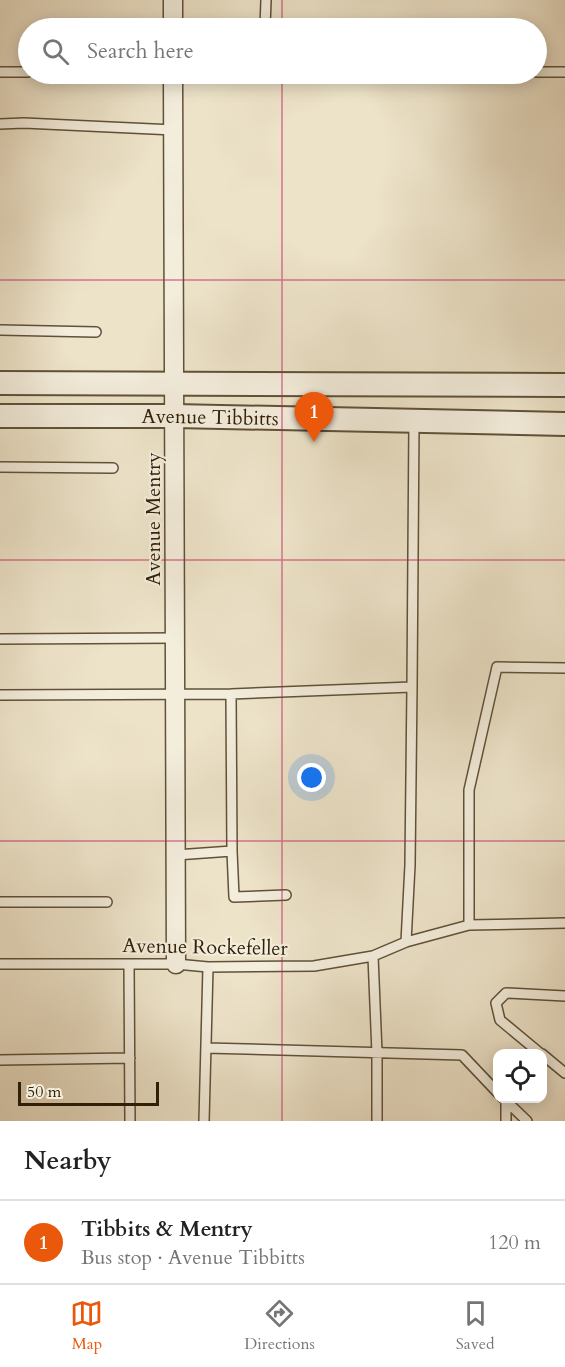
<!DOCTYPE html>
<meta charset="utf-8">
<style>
:root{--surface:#fff;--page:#f6f6f6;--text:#222;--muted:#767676;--line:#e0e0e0;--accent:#ea580c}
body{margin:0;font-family:Cardo,serif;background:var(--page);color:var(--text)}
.controls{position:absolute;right:18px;bottom:18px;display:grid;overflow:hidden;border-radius:12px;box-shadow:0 3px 15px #0003}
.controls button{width:54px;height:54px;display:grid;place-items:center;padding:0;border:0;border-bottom:2px solid var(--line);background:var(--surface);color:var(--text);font:30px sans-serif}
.scale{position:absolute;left:18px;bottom:15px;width:141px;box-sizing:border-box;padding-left:6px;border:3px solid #312008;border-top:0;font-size:16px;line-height:21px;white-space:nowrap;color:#312008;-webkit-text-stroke:4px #f3eddc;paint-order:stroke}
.you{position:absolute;left:312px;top:778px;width:21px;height:21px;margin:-15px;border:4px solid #fff;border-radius:50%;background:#1a73e8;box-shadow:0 0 0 9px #1a73e833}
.badge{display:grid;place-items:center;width:39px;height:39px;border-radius:50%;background:var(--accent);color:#fff;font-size:20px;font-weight:700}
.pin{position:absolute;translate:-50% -50px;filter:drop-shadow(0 2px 3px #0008)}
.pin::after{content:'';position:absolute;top:32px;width:21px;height:18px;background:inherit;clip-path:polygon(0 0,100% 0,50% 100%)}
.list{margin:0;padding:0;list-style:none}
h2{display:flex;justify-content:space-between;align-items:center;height:78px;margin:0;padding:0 24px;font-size:26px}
h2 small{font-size:20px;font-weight:400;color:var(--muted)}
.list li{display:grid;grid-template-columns:39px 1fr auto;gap:18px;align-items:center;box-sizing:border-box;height:84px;padding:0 24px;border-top:2px solid var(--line)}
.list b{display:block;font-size:22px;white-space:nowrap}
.list p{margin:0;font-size:20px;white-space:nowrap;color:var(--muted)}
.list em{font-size:20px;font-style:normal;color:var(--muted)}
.icon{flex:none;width:33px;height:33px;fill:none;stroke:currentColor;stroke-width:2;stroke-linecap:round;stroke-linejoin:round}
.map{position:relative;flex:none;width:565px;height:1121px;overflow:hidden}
.search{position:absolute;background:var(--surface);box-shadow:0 3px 15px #0003;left:18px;right:18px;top:18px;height:66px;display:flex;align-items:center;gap:15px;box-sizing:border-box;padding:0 21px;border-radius:33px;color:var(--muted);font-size:22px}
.sheet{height:162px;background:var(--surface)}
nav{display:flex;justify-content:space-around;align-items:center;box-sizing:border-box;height:84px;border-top:2px solid var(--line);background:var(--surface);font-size:16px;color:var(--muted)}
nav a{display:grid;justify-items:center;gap:3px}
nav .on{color:var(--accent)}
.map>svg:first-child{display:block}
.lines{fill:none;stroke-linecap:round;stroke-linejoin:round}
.service-casing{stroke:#605138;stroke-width:12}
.minor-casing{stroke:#605138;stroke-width:21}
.tertiary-casing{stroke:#605138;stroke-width:26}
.service{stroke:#f3eddc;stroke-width:9}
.minor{stroke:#f3eddc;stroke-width:18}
.tertiary{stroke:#f3eddc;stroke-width:22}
.grid{fill:none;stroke:#c2185b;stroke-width:1.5;stroke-opacity:0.55}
.labels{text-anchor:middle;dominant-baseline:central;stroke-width:4.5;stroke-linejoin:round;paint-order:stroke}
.street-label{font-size:20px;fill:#312008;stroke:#f3eddc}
</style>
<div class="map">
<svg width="565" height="1121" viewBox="0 0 565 1121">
<rect width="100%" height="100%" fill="#ede3c9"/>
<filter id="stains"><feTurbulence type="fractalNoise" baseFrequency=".00333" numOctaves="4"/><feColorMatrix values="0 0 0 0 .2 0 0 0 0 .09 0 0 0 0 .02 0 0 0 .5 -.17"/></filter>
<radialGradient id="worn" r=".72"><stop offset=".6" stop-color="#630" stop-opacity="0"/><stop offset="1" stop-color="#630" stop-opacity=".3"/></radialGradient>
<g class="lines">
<!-- service casing -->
<g class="service-casing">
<path id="service" d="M265 28 266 0
M0 72H28
M536 72H565
M0 124 24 123 174 130
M0 330 96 332
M0 467 113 468
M0 639 176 638
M0 695 231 694 412 687 414 421
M232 851 234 897 286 895
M176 855 232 851 231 694
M0 902H107
M469 925V790L497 667 565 668
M406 942 410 865 412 687
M373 956 377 1053V1121
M0 964H176L208 967 314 966 373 956 406 942 469 925 565 923
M129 964 130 1121
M206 1048 462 1055 498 1093
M541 1054 500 1020 496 1003 506 993 565 996
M542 1054 565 1073
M0 1060 130 1058
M503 1098 527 1121
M204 1121 208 967
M506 1121V1102"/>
</g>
<!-- minor casing -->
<g class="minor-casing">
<path id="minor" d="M173 0V28
M173 74 176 964"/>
</g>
<!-- tertiary casing -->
<g class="tertiary-casing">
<g id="tertiary">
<path d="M0 383 565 385"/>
<path id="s1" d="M0 416H175L565 424"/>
</g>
</g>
<!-- service -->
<use href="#service" class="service"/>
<!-- minor -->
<use href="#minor" class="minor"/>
<!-- tertiary -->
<use href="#tertiary" class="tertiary"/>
</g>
<!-- grid -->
<path class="grid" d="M282 0V28M282 74V1121M0 280H565M0 560H565M0 841H565"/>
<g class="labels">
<!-- street labels -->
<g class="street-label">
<text stroke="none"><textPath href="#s1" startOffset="210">Avenue Tibbitts</textPath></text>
<text transform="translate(153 519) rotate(-90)">Avenue Mentry</text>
<text transform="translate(205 947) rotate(1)">Avenue Rockefeller</text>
</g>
</g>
<rect width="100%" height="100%" filter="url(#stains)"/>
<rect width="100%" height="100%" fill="url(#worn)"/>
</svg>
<div class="controls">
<button><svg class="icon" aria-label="locate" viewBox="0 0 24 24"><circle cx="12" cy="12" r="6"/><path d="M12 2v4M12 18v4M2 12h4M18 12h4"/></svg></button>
</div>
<div class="scale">50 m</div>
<div class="you"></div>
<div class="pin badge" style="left:314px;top:442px">1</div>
<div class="search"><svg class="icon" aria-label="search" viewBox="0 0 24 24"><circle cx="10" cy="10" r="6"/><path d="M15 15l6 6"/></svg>Search here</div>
</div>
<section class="sheet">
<h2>Nearby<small></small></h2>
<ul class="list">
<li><span class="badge">1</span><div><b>Tibbits &amp; Mentry</b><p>Bus stop · Avenue Tibbitts</p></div><em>120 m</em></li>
</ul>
</section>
<nav>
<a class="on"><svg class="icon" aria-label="map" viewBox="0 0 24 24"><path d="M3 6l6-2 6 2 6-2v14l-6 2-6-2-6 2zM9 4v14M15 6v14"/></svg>Map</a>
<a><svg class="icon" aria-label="directions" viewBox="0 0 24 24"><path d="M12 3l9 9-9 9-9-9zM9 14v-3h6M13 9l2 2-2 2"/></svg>Directions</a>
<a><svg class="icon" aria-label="saved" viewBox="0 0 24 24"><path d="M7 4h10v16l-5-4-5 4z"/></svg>Saved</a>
</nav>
